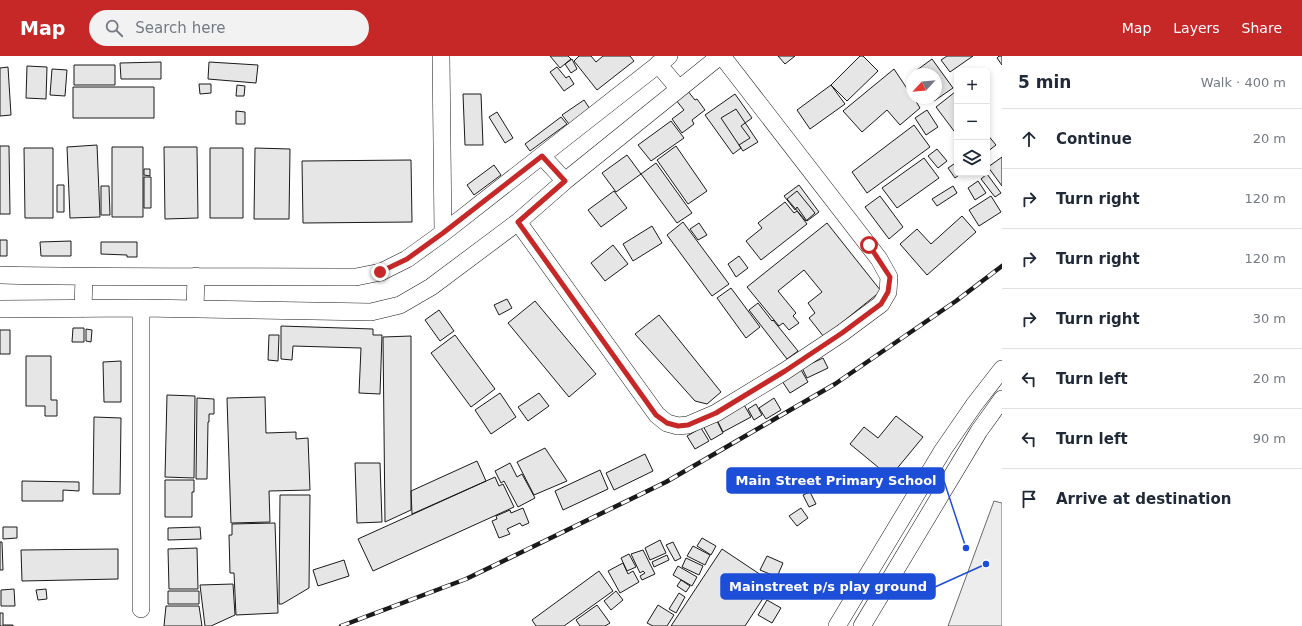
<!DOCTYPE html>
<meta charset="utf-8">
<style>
:root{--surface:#fff;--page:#f2f2f3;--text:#1f2937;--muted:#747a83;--line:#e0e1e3;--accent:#c62828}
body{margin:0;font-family:"DejaVu Sans",sans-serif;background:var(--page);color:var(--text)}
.controls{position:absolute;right:12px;top:12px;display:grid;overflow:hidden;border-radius:6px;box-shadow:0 2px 6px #0003}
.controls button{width:36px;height:36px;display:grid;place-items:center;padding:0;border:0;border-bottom:1px solid var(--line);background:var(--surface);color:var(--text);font:20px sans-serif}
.compass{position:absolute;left:906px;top:12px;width:36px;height:36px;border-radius:50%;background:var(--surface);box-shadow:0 2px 6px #0003;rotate:244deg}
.stop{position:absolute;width:12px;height:12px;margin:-9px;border:3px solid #c62828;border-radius:50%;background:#fff}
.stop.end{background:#c62828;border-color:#fff;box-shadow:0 1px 4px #0008}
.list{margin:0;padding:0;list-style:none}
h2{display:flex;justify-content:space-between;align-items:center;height:52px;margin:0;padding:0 16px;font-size:17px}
h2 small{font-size:13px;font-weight:400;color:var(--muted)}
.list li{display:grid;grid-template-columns:26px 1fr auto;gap:12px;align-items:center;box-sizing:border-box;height:60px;padding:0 16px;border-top:1px solid var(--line)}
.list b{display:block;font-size:15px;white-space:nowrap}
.list em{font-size:13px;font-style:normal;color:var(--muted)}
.icon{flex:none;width:22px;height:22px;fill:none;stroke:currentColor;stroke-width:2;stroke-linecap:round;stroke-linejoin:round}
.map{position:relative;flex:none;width:1002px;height:570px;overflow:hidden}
header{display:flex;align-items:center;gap:24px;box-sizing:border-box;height:56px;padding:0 20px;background:var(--accent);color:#fff}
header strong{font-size:19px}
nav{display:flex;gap:22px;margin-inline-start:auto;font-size:14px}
.search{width:280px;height:36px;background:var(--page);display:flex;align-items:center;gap:10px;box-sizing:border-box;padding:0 14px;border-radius:22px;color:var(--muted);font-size:15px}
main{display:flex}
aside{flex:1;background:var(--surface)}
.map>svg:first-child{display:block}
.built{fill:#ededed;stroke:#6a6a6a}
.building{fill:#e6e6e6;stroke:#1a1a1a}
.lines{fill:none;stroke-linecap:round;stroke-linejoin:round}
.minor-casing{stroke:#1a1a1a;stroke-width:18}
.minor{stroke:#fff;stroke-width:17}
.rail-casing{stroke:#1a1a1a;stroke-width:4.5}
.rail{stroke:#fff;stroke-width:3;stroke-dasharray:9;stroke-linecap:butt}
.route{stroke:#c62828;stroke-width:5}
.leader{fill:none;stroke:#1d4ed8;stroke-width:1.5}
.callout-dot{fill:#1d4ed8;stroke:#fff;stroke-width:1.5}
.callout{fill:#1d4ed8;stroke:#1d4ed8;stroke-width:1.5}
.callout-label{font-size:13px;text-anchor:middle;font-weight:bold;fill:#fff}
</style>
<header>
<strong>Map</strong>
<div class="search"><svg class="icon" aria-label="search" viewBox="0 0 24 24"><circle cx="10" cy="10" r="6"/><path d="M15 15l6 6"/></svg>Search here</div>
<nav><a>Map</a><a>Layers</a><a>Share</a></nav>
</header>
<main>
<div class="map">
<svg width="1002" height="570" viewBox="0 0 1002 570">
<rect width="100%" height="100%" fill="#fff"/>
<!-- built -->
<path class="built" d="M994 445 1002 447V570H948Z"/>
<!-- building -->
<path class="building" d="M550 0H568L571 3 560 12Z
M579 0H591L596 6 603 0H630L634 5 597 34 574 5Z
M778 0H795L785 8Z
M860 0H863L878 15 847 45 831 29Z
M947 0H973L950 16 941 4Z
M999 0H1002V9L997 2Z
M572 3 577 13 571 17 565 8Z
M932 3 953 32 934 45 932 42H936V18H914L913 17Z
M161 6V23H121L120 7Z
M209 6 258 9 256 27 208 23Z
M74 9H115V29H74Z
M27 10 47 11 46 43 26 42Z
M8 11 11 59 0 60V12Z
M557 11 566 22 569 20 574 28 564 35 550 16Z
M52 13 67 14 65 40 50 39Z
M894 13 912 40V42H914L920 52 900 69 887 54 862 76 843 55Z
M199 28H211V37L200 38Z
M237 29 245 30 244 40H236Z
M831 29 845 48 810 73 797 54Z
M73 31H154V62H73Z
M687 34 695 44 697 43 705 54 692 64 694 68 682 77 672 63 684 54 675 43Z
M955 36 957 39V79L936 51Z
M463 38H481L483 89H465Z
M735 38 752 62 741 70 750 82 739 89 741 92 733 98 705 59Z
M584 44 590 53 569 68 562 59Z
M736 53 758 86 743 95 721 62Z
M927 54 938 71 926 79 915 62Z
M236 55 245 56V68H236Z
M497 56 513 82 505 87 489 61Z
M561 61 567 68 530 95 525 88Z
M671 65 684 82 651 105 638 89Z
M914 69 930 91 867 137 852 116Z
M987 78 996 89 987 96Z
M97 89 100 161 70 162 67 91Z
M0 90H9L10 158H0Z
M676 90 707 135 688 148 657 104Z
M112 91H143V161H112Z
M164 91H197L198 162 165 163Z
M24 92H53V162H25Z
M210 92H243V162H210Z
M255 92 290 93 289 163H254Z
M937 93 947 105 938 112 928 100Z
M627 99 641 118 616 136 602 117Z
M1002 101V130L988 111Z
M924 102 939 122 897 152 882 132Z
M411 104 412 166 303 167 302 105Z
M957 106V117H962L955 122 948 112Z
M656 107 692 157 677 167 641 118Z
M494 109 501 119 474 139 467 129Z
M144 113H150V120L144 119Z
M987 118 1001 137 995 141 981 123Z
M144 121H151V152H144Z
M978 125 986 137 975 144 968 132Z
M57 129H64V156H57Z
M799 129 819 156 807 165 797 151 795 154 784 140Z
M101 130H109L110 159H101Z
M953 130 957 137 937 150 932 143Z
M614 135 627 152 601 171 588 154Z
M797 135 815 157 806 165 787 143Z
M880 140 903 171 889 183 865 151Z
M991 140 1001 156 979 170 969 154Z
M785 146 794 157 797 155 807 168 761 204 746 185 762 172 758 167Z
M962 160 976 176 927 219 900 188 917 173 931 188Z
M683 166 729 228 712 240 667 179Z
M699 167 707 179 698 184 690 173Z
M827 167 881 235 824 281 809 262 815 257 808 247 822 236 804 214 778 235 796 257 793 260 799 267 789 274 783 267 779 270 747 231Z
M652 170 662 187 633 205 623 188Z
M0 184H7V200H0Z
M71 185V200H41L40 186Z
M101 186H137V201H127V199L101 198Z
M613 189 628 208 605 225 591 207Z
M739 200 748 212 736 221 728 208Z
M731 232 760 271 746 282 717 242Z
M507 243 512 252 499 259 494 249Z
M535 245 596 318 569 341 508 267Z
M758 247 772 265 773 264 798 295 787 303 749 254Z
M439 254 454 275 440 285 425 264Z
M659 259 721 336 707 348 695 345 635 278Z
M281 270 373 273V279H382L380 338 359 337 361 292 293 290 292 304 281 303Z
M73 272H84V286H72Z
M86 273 92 274 91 286 86 285Z
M0 274H10V298H0Z
M269 279H279L278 305 268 304Z
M455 279 495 333 471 351 431 297Z
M411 280V454L385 466 383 281Z
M26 300H51V344H57V360H45V350H26Z
M823 302 828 312 807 322 802 312Z
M121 305V346H104L103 306Z
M800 312 808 326 790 337 782 325Z
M500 337 516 361 491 378 475 354Z
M539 337 549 350 528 365 518 351Z
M167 339 195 340 194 422 165 421Z
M265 341 266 377 296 376V383L308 382 310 434 269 435 270 466 231 467 227 342Z
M197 342 214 343V358H209V366H208L207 423H196Z
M774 342 781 354 766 363 759 352Z
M743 347 751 361 723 376 716 362Z
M756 348 762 359 754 364 748 353Z
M896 360 923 381 890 421 850 388 864 371 878 382Z
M94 361 121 362 120 438H93Z
M716 363 723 377 711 384 703 370Z
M701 372 709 385 695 393 687 380Z
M545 392 567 425 534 439 517 406Z
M645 398 653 415 614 434 606 417Z
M477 405 486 425 412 458 411 435Z
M355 407H380L382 466 357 467Z
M510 407 517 421 522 418 535 442 518 451 504 425 501 427 495 415Z
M600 414 608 433 563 454 555 435Z
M495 421 499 430 503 428 514 451 373 515 358 483Z
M165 424H194V436H192V461H165Z
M22 425 79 426V435L63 434V445H22Z
M810 436 816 448 809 451 803 439Z
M280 439H310L309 532 282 548H279Z
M523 452 529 467 522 470 520 467 507 473 510 478 499 482 492 465 497 463 496 460 510 454 511 457Z
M801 452 808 462 797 470 789 460Z
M275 467 278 557 236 559 234 517H230L229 479H232V468Z
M3 471H17V482L3 483Z
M200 471 201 483 168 484V472Z
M702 482 716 490 711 499 697 490Z
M660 484 666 497 650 504 645 492Z
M0 486H2L3 514H0Z
M673 486 681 502 675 505 666 489Z
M693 490 710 499 705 509 687 500Z
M197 492 198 533H169L168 493Z
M118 493V523L22 525 21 494Z
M722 493 773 527 745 570H671Z
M643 494 655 518 642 524 640 520 645 517 643 515 640 517 631 498Z
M629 498 636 511 627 515 621 502Z
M667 499 669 504 654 511 652 506Z
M767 500 783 507 777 521 760 514Z
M686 502 703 510 699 519 682 511Z
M344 504 349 520 318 530 313 514Z
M623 507 628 518 633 515 639 526 620 537 608 515Z
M678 510 697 521 692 530 673 519Z
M599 515 613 535 564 570H536L532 564Z
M681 524 690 530 686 536 677 530Z
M233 528 235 559 211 570H205L200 529Z
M14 533 15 550H1V534Z
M46 533 47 543 38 544 36 534Z
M168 535H199V548H168Z
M616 535 623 544 611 554 604 545Z
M679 537 685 541 676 557 669 553Z
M767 544 781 552 772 567 758 559Z
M597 549 610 567 605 570H580L576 564Z
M658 549 674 559 667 570H653L647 567Z
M166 550H199L202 570H164Z
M0 557H3V569H13V570H0Z"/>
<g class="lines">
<!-- minor casing -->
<g class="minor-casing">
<path id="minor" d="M441 0 443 177
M658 8 679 33
M542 100 565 125
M518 166 657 359 667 367 678 370 688 369 716 357 785 315 842 277 881 248 888 236 889 221 879 203 722 0
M0 219C119 222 237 220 356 221L381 216 407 203 443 177 669 0
M0 253 141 252 371 256 400 249 431 231 518 166 565 125 720 0
M83 253 84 221
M195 253 196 220
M141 553V252
M837 570 943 394 974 349 1002 313
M862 570 979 375 1002 343"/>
</g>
<!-- minor -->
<use href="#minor" class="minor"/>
<!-- rail casing -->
<g class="rail-casing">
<path id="rail" d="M341 570 466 523 666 426 835 328 956 245 1002 210"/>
</g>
<!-- rail -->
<use href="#rail" class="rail"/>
</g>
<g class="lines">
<!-- route -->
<path class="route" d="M380 216 407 203 443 177 542 100 565 125 518 166 656 359 667 367 678 370 688 369 716 357 785 315 842 277 881 248 888 236 890 221 869 189"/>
</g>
<!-- callouts -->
<path class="leader" d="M966 492L944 425M986 508L935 531"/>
<g class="callout-dot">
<circle cx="966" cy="492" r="4"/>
<circle cx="986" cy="508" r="4"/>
</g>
<g class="callout">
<rect x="727" y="412" width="217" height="25" rx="4"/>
<rect x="721" y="518" width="214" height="25" rx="4"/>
</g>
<g class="callout-label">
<text x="836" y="429">Main Street Primary School</text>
<text x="828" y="535">Mainstreet p/s play ground</text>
</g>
</svg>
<div class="controls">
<button>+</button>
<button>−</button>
<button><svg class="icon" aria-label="layers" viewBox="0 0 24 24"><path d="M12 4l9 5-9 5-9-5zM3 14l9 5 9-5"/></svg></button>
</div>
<svg class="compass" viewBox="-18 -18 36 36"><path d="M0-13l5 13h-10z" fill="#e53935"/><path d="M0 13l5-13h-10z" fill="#747a83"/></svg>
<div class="stop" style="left:869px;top:189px"></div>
<div class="stop end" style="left:380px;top:216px"></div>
</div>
<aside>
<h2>5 min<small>Walk · 400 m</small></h2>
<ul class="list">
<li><svg class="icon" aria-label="ahead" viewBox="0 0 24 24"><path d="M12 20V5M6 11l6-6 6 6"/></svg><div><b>Continue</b></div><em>20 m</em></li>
<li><svg class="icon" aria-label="right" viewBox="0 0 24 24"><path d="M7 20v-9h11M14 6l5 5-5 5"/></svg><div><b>Turn right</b></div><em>120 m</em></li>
<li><svg class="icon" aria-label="right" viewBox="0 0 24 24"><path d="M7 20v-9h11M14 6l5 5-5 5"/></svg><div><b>Turn right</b></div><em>120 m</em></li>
<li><svg class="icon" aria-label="right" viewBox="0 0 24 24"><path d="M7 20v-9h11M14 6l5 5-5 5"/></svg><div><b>Turn right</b></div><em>30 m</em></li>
<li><svg class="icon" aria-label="left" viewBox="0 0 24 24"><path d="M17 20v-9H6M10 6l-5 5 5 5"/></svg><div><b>Turn left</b></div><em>20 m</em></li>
<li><svg class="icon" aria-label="left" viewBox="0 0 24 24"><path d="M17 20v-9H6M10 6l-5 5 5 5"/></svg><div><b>Turn left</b></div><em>90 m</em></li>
<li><svg class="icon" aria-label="arrive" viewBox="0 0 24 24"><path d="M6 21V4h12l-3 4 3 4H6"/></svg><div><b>Arrive at destination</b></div></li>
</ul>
</aside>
</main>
